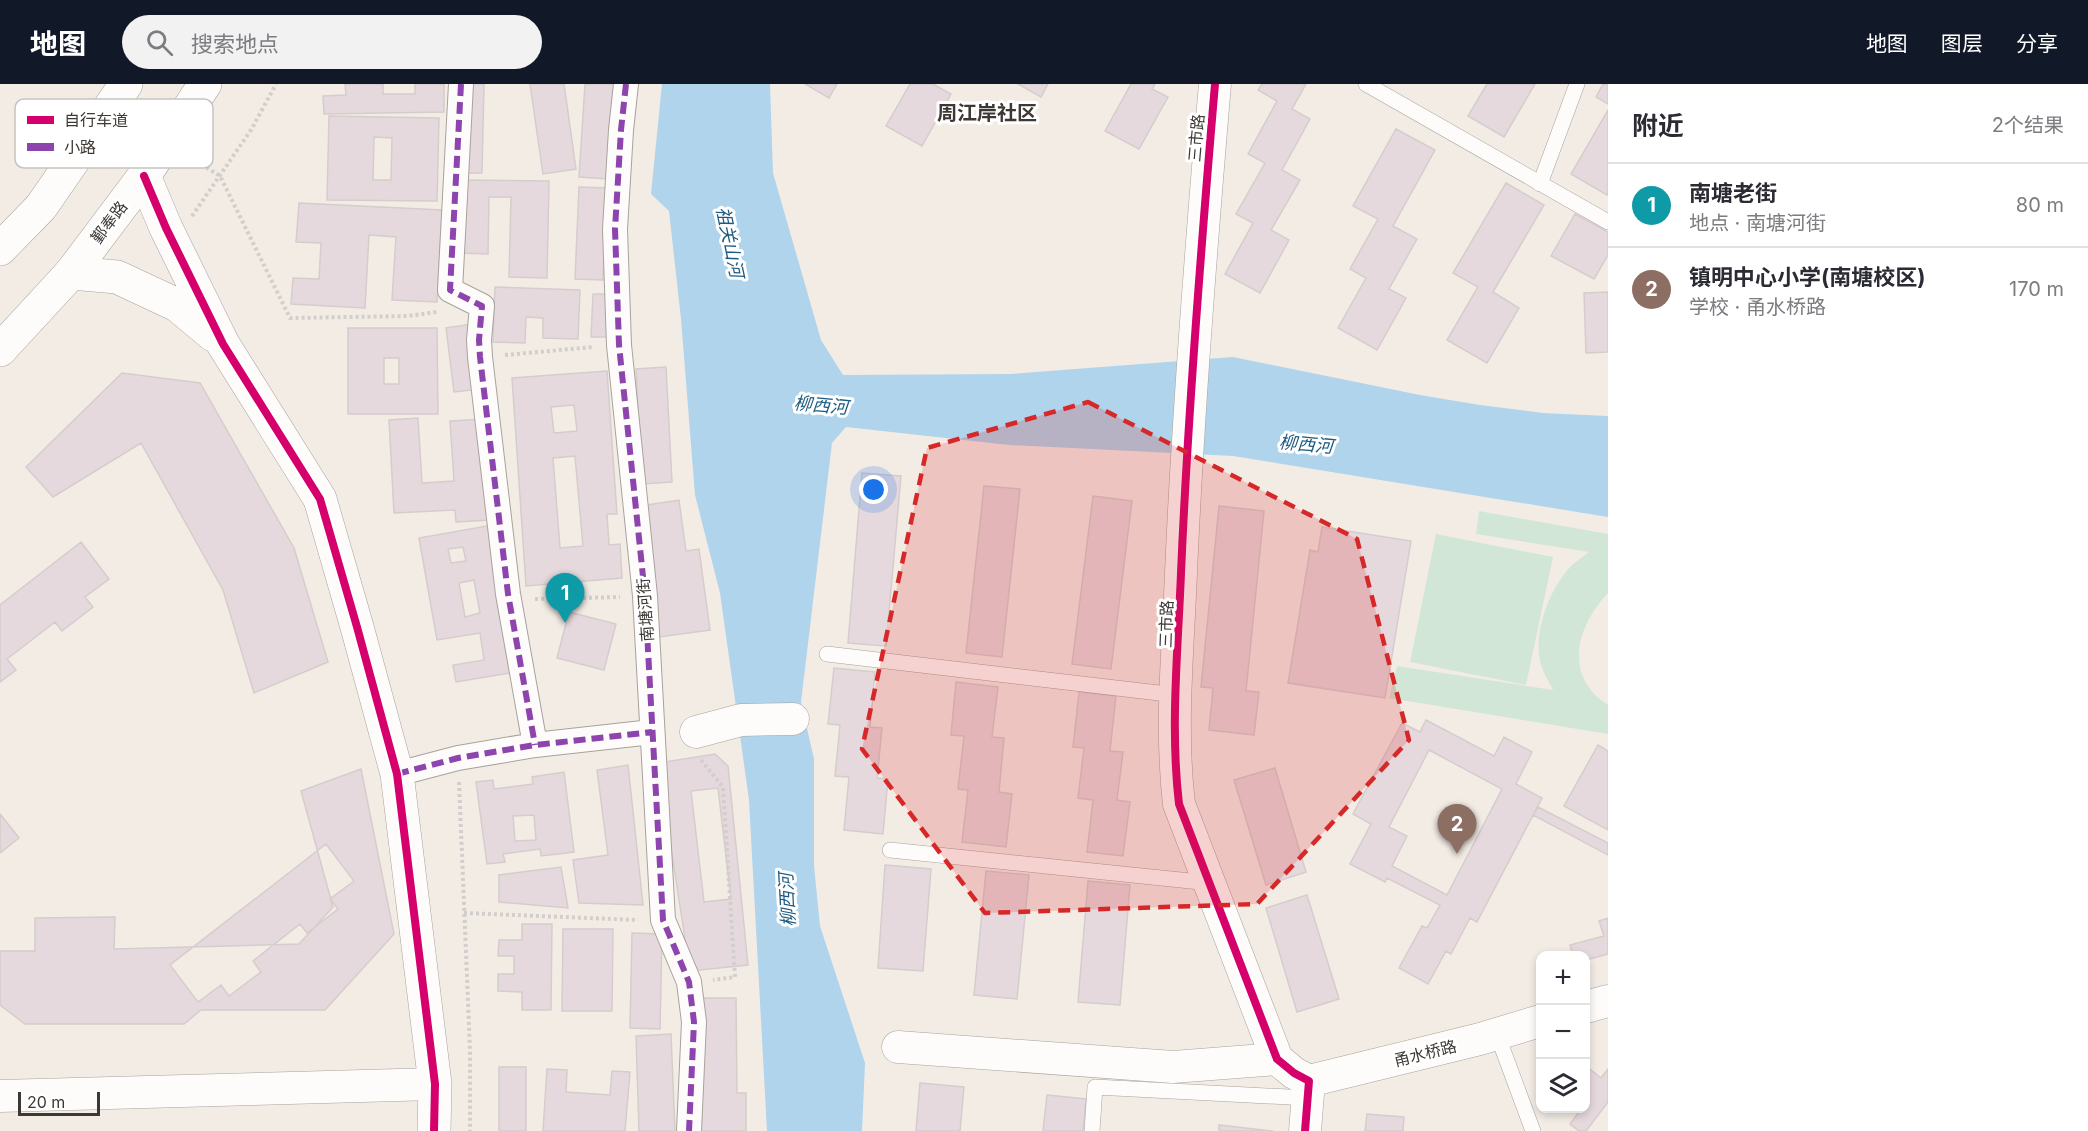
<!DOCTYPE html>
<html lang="zh">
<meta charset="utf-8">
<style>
:root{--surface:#fff;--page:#f2f2f3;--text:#2b2b33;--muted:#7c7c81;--line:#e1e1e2;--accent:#111827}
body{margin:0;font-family:Inter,"Noto Sans SC",sans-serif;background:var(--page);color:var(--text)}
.controls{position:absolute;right:18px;bottom:18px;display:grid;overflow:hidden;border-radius:12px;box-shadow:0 3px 9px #0003}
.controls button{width:54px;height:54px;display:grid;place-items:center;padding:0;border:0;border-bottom:2px solid var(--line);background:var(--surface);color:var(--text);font:30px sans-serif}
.scale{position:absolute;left:18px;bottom:15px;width:82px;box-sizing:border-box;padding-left:6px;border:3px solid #3d3833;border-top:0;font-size:16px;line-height:21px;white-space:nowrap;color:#3d3833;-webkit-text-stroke:4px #fff;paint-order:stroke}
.you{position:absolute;left:874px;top:406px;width:21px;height:21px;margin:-15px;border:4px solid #fff;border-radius:50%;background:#1a73e8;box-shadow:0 0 0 9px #1a73e833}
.badge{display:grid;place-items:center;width:39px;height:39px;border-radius:50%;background:var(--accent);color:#fff;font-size:20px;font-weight:700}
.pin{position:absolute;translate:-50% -50px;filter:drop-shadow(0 2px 3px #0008)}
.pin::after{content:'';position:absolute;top:32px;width:21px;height:18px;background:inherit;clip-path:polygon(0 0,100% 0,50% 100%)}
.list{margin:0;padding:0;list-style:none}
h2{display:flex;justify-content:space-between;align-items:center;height:78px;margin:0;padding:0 24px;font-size:26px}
h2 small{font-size:20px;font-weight:400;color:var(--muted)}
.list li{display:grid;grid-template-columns:39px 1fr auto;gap:18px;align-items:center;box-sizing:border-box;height:84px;padding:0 24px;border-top:2px solid var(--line)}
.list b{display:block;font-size:22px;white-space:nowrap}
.list p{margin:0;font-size:20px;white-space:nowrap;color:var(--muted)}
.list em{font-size:20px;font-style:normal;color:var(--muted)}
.icon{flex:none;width:33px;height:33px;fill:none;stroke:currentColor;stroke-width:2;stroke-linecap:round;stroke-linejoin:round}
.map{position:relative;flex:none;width:1608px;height:1047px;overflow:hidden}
header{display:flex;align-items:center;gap:36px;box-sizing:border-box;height:84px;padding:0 30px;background:var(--accent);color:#fff}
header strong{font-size:28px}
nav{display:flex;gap:33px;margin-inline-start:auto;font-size:21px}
.search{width:420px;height:54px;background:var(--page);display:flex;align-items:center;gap:15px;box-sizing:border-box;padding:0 21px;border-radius:33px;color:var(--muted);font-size:22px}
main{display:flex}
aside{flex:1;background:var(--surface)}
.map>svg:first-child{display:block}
.green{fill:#d2e6d7}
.water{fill:#b0d4ec}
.building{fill:#e6d9de;stroke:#d4cdcc;stroke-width:1.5;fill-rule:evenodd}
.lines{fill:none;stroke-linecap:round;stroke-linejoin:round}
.service-casing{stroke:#a8a29c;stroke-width:16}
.pedestrian-casing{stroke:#a8a29c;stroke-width:26}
.minor-casing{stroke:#a8a29c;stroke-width:33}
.tertiary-casing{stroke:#a8a29c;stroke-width:34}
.secondary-casing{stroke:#a8a29c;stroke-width:34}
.path{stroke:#d1cecb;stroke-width:4;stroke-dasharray:3 3;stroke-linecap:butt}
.service{stroke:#fdfcfb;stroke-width:15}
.pedestrian{stroke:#fdfcfb;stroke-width:24}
.minor{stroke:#fdfcfb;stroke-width:32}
.tertiary{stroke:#fdfcfb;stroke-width:33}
.secondary{stroke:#fdfcfb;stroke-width:33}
.quiet{stroke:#8e44ad;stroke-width:6;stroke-dasharray:12 6;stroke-linecap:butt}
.cycleway-casing{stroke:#fff;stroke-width:11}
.cycleway{stroke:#d6006c;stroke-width:8}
.marked{fill:#d62828;fill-opacity:0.2;stroke:#d62828;stroke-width:4.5;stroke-dasharray:12 8;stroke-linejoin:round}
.labels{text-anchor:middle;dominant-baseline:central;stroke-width:6;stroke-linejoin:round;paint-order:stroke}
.street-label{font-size:16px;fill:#3d3833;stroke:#fff}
.water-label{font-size:18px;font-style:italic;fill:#1e5b80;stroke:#fff}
.quarter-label{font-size:20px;font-weight:bold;fill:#3d3833;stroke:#fff}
.key{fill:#fff;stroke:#c5c3c2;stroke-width:1.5}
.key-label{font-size:16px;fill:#3d3833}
</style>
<header>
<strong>地图</strong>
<div class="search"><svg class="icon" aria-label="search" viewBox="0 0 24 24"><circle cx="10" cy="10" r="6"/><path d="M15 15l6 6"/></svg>搜索地点</div>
<nav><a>地图</a><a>图层</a><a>分享</a></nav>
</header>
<main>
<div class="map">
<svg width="1608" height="1047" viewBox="0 0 1608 1047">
<rect width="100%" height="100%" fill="#f3ece5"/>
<!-- green -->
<path class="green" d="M1479 427 1608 450V509C1576 543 1563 592 1608 621V650L1389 614 1397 582 1553 606C1549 598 1544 590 1541 581 1532 550 1549 505 1571 482 1576 477 1583 473 1589 468L1476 450Z
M1436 450 1553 473 1526 601 1410 578Z"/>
<!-- water -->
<path class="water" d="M662 0H770L773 89 821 256 843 291 1011 290 1233 273 1420 311 1480 321 1543 329 1608 332V433L1233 372 1009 361 846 343 832 359 801 618 814 675V782L820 842 865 979 862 1047H767L749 716 720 509 695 411 681 235 669 127 651 110Z"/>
<!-- building -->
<path class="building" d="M345 0H383V10H415V0H444V28L324 30 323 12 346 11Z
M461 0H484L482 89H459Z
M530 0H564L576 85 543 90Z
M585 0H614L608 95 579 93Z
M805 0H837L829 14Z
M910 0H933L951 10 922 62 886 42Z
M1018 0H1048L1041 13Z
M1131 0H1155L1152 5 1168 13 1139 65 1105 47Z
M1262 0H1306L1292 25 1310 35 1282 86 1300 96 1271 146 1289 156 1260 209 1225 190 1253 139 1236 130 1265 79 1248 70 1277 17 1258 6Z
M1487 0H1535L1504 53 1468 32Z
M1603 0H1608V20L1596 13Z
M1608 26V109L1607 111 1571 90Z
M329 32 439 34 437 117 327 116ZM374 53 392 54 391 96H373Z
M1396 45 1435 66 1393 142 1417 155 1389 205 1406 214 1377 266 1338 244 1366 194 1350 185 1378 135 1353 122Z
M461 96 549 97 547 194 509 193 511 113H489L488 170 459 169Z
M1506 99 1544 121 1493 208 1519 224 1487 279 1447 256 1478 203 1453 189Z
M579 103 607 104 603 196 575 195Z
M299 119 442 126 437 218 392 216 396 153 369 151 365 224 291 220 293 194 319 195 321 159 296 158Z
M1575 130 1608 148V171L1594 195 1551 172Z
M495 203 580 206 578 255 543 254V234L526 233 525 259 493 258Z
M1608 208V268L1586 269 1584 209Z
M593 210H611L609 253H591Z
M472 240 480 305 454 308 446 244Z
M348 244H437L438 330H348ZM384 274H399V300H384Z
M666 283 672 398 642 400 636 285Z
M607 287 617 430H607L609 461 620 460 622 494 526 502 512 294ZM574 321 577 347 554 349 551 323ZM575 372 583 462 560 464 553 374Z
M122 289 200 299 294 464 328 578 254 609 223 506 141 359 53 413 26 383Z
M418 334 422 399 454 397 450 337 484 335 490 436 456 438 455 426 394 429 389 336Z
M862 389 901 392 886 562 848 559Z
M984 402 1020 405 1002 573 966 569Z
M1093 412 1132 417 1111 585 1072 580Z
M679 416 686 467 699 465 710 546 659 553 641 422Z
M1219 422 1264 427 1246 607 1259 608 1254 651 1209 646 1213 604 1201 603Z
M492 441 516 588 456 598 453 581 484 576 480 549 437 556 419 454ZM463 463 466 477 451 479 448 465ZM474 496 480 529 465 533 459 499Z
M1322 443 1411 457 1385 614 1288 599 1310 466 1318 468Z
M81 458 109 495 85 513 93 523 62 547 55 538 7 575 16 586 0 598V521Z
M569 528 616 540 604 586 557 574Z
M834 584 875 588 870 643 882 644 877 694 888 695 883 750 844 746 849 693 835 692 840 641 828 640Z
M956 598 998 603 992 653 1004 654 999 708 1012 710 1006 763 962 758 968 706 958 705 964 652 951 651Z
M1079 608 1116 612 1110 667 1123 668 1117 716 1130 718 1123 772 1087 768 1093 716 1078 714 1084 664 1073 663Z
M1426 636 1494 672 1504 653 1532 668 1516 700 1542 714 1477 838 1470 834 1451 870 1446 867 1428 900 1399 884 1422 842 1427 844 1440 821 1387 794 1385 798 1350 780 1371 740 1353 730 1402 639 1420 648ZM1429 666 1502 705 1447 811 1392 782 1407 752 1389 743Z
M1598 661 1608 667V746L1564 722Z
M715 670 728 682 748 881 690 887 658 679ZM718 704 731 815 704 818 691 707Z
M628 681 643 821 579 819 573 776 608 771 597 686Z
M1275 684 1306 788 1266 801 1234 696Z
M361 685 394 850 325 926H201L184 940H25L0 921V867H35V834L115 833 114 865 299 860 333 823 301 707Z
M564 688 574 768 541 772 540 765 503 770 505 778 487 780 476 698 493 696 494 705 533 700 532 693ZM534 731 536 756 515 757 513 732Z
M1538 723 1608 759V771L1533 731Z
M0 730 19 754 0 769Z
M326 760 354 797 330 815 338 825 307 849 300 840 253 877 261 888 229 912 221 901 198 918 170 881Z
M885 781 931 785 923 887 878 884Z
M561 783 568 824 499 818V791Z
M986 787 1029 791 1017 915 974 911Z
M1088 797 1130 801 1120 921 1078 918Z
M1307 811 1339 915 1297 928 1266 824Z
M1608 834V870L1586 876V872H1573L1570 861 1604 852 1599 837Z
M522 840H552L551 926H522V908L498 907V890H514V872H498L499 856H522Z
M563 845H613L612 927H562Z
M632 849 662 850 660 945 630 944Z
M700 914H736L737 1009H746V1047H700Z
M671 950 675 1047H639L636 952Z
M1586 982 1601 994 1608 985V1018L1586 1047H1579L1570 1040 1579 1028 1574 1024H1586Z
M499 983H526V1047H499Z
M547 985 567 986 566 1008 610 1011 612 987 630 988 625 1047H543Z
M920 999 964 1003 960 1047H916Z
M1047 1011 1086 1015 1083 1047H1043Z
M1367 1030 1404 1033 1403 1047H1365Z
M1219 1041 1273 1047H1219Z"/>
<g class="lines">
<!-- service casing -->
<g class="service-casing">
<path id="service" d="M1366 0 1608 138
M1540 100 1577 0
M827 570 1176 611
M890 766 1210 799
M1497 950 1533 1047
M1092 1047 1095 1003 1308 1014"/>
</g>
<!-- pedestrian casing -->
<g class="pedestrian-casing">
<path id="pedestrian" d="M461 0 450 206 482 222 479 256 480 273 508 510 535 661
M626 0 621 46 615 145 619 261 645 512 663 836 689 898 694 938 689 1047
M397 690 458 674 535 661 652 648"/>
</g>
<!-- minor casing -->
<g class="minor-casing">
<path id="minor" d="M1215 0C1201 163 1188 325 1181 489 1178 565 1170 644 1179 720L1277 975 1294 989 1309 997 1305 1047
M696 648 741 636 793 635
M1586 923 1608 917
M898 963 1173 983 1277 975
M1309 997 1480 955 1540 937
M0 1012 435 1000"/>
</g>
<!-- tertiary casing -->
<g class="tertiary-casing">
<path id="tertiary" d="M144 92 166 144 223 260 320 415 357 543 397 690 435 1000 434 1047
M71 189 117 193 177 221 213 251"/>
</g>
<!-- secondary casing -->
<g class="secondary-casing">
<path id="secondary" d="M0 165 41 123 126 0
M0 266 71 189 144 92 205 0"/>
</g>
<!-- path -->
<path class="path" d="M191 74 220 92 290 234 408 232 437 228
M192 132 251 46 276 0
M505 271 593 263
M535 515 620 513
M701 676 723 703 735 893 713 896
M459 698 470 966V1047
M464 829 638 836"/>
<!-- service -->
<use href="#service" class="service"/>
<!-- pedestrian -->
<use href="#pedestrian" class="pedestrian"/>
<!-- minor -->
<use href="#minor" class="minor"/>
<!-- tertiary -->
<use href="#tertiary" class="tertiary"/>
<!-- secondary -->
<use href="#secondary" class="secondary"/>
<!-- quiet -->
<path class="quiet" d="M461 0 450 206 482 222 479 256 480 273 508 510 535 661
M626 0 621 46 615 145 619 261 645 512 663 836 689 898 694 938 689 1047
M397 690 458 674 535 661 652 648"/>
<!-- cycleway casing -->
<g class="cycleway-casing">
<path id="cycleway" d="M1215 0C1201 163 1188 325 1181 489 1178 565 1170 644 1179 720L1277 975 1294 989 1309 997 1305 1047
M144 92 166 144 223 260 320 415 357 543 397 690 435 1000 434 1047"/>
</g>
<!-- cycleway -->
<use href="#cycleway" class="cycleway"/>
</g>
<!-- marked area -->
<path class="marked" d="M1088 318 1357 455 1409 656 1257 820 985 829 862 665 927 364Z"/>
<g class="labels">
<!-- street labels -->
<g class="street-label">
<text transform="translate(1196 54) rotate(-85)">三市路</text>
<text transform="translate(109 138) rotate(-53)">鄞奉路</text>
<text transform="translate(645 526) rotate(-94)">南塘河街</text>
<text transform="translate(1166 540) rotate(-88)">三市路</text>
<text transform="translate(1425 969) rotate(-14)">甬水桥路</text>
</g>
<!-- water labels -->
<g class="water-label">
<text transform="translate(730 158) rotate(78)">祖关山河</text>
<text transform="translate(821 321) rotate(5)">柳西河</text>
<text transform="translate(1306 360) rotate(5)">柳西河</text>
<text transform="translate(787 816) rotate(-93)">柳西河</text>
</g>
<!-- quarter labels -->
<g class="quarter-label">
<text x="987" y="29">周江岸社区</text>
</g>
</g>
<!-- legend -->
<rect x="15" y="15" width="198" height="69" rx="9" class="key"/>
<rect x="27" y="32" width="27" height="8" fill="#d6006c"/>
<rect x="27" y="59" width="27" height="8" fill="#8e44ad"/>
<g class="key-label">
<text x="64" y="42">自行车道</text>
<text x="64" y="69">小路</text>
</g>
</svg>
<div class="controls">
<button>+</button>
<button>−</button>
<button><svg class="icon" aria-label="layers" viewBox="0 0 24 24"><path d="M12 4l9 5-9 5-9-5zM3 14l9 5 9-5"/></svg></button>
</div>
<div class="scale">20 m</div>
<div class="you"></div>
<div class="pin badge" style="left:565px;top:539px;background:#0f9aa8">1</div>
<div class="pin badge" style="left:1457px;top:770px;background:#8d6e63">2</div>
</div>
<aside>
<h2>附近<small>2个结果</small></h2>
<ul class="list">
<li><span class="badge" style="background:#0f9aa8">1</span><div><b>南塘老街</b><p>地点 · 南塘河街</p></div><em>80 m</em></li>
<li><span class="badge" style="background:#8d6e63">2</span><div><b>镇明中心小学(南塘校区)</b><p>学校 · 甬水桥路</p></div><em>170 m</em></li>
</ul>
</aside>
</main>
